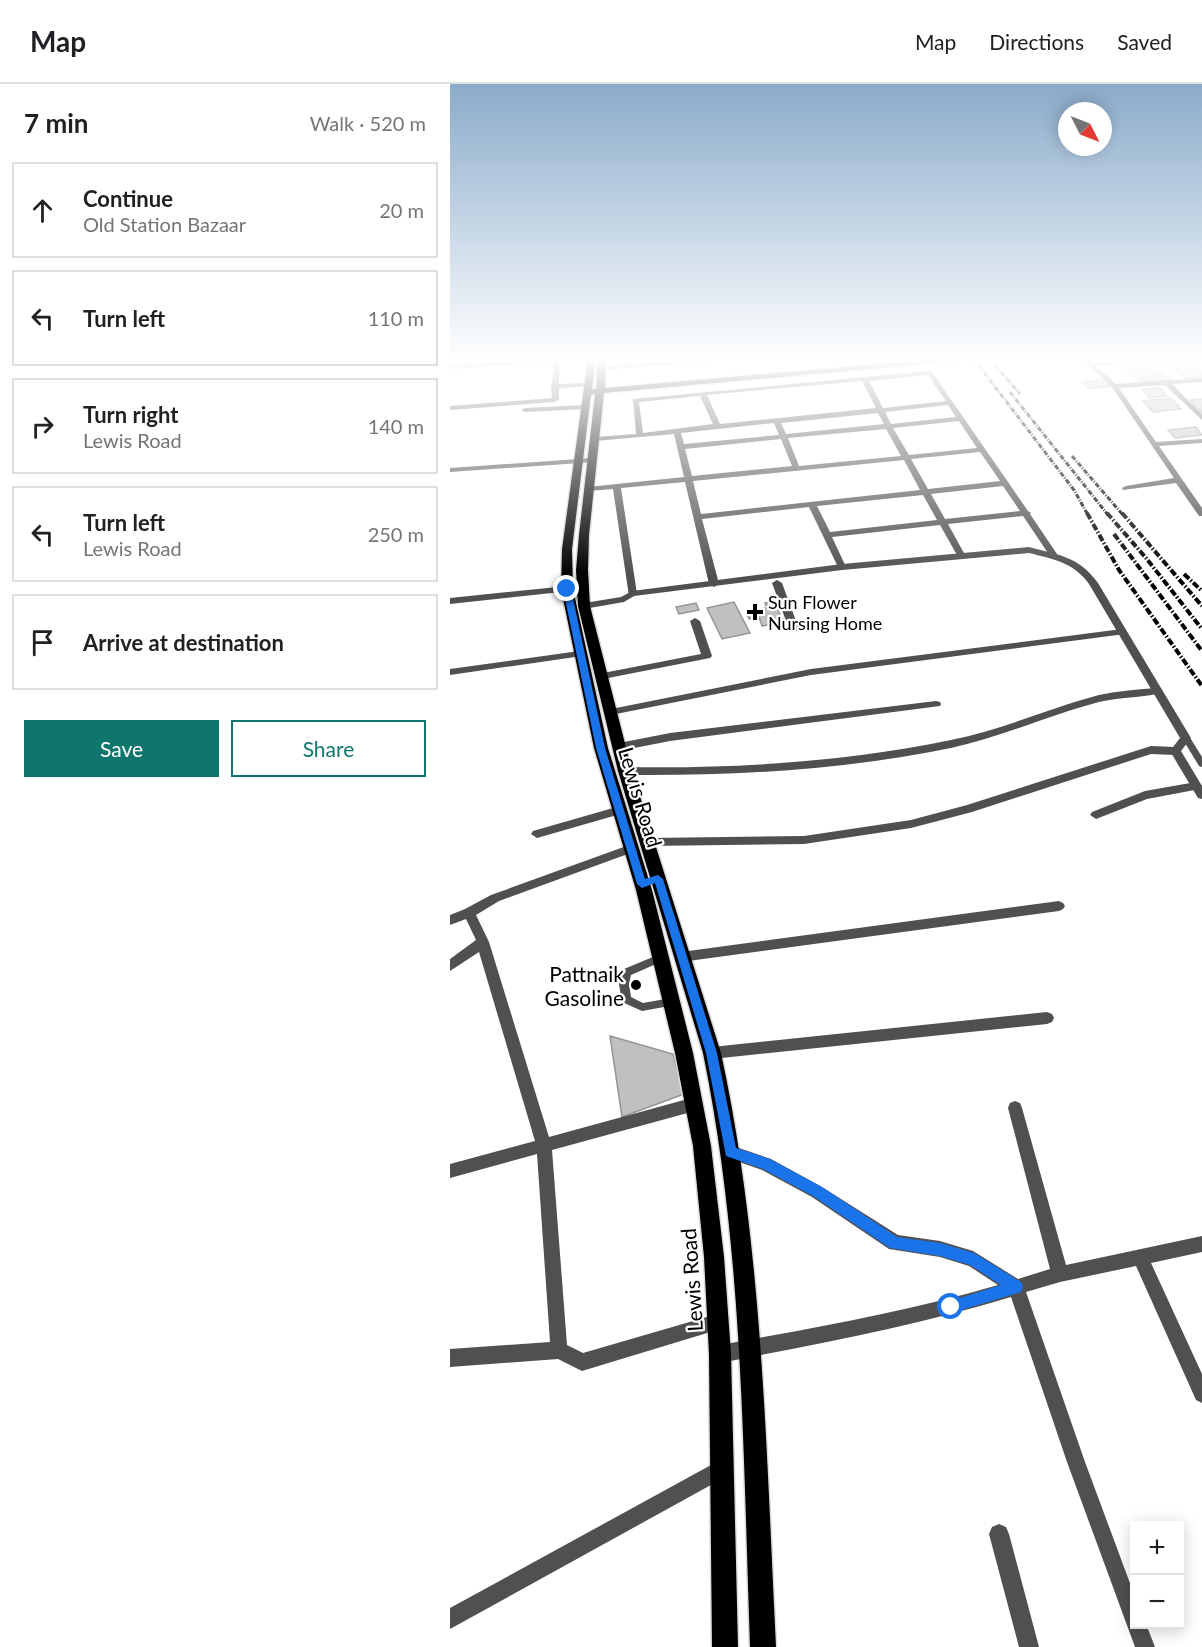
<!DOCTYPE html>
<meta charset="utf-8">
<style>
:root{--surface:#fff;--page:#f6f6f6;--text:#202124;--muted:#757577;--line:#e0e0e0;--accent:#0f766e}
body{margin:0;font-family:Lato,sans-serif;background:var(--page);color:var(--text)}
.controls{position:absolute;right:18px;bottom:18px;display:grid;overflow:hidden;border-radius:0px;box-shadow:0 3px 15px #0003}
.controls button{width:54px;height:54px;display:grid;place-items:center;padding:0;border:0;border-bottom:2px solid var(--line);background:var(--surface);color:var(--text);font:30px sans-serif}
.compass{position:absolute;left:608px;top:18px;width:54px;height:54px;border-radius:50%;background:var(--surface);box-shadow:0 3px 15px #0003;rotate:132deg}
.stop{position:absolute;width:18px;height:18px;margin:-14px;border:4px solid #1a73e8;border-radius:50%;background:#fff}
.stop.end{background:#1a73e8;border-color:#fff;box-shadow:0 2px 6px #0008}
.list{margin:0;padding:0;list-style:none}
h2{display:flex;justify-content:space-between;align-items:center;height:78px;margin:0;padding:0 24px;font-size:26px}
h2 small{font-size:20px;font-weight:400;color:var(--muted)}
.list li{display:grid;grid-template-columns:39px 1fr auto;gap:18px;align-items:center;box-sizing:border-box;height:96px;margin:0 12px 12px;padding:0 12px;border:2px solid var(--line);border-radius:0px}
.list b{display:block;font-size:22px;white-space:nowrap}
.list p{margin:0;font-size:20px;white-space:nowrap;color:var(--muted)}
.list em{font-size:20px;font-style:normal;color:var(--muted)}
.actions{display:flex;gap:12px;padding:18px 24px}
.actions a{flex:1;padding:14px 0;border:2px solid var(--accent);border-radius:0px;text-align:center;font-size:21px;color:var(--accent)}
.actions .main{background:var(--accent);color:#fff}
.icon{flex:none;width:33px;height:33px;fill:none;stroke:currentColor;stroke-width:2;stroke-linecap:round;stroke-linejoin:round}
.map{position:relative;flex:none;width:752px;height:1563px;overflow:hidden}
header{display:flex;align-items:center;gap:36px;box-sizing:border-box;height:84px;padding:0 30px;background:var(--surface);border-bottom:2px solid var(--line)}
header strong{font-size:28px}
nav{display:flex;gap:33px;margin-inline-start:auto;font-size:21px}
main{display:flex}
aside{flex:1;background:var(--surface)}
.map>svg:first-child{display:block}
.building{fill:#c0c0c0;stroke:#949494;stroke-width:1.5}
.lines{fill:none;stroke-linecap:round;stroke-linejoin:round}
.primary-casing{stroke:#dbdbdb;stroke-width:3}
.service{fill:#505050;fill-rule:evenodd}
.minor{fill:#505050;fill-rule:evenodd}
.tertiary{fill:#505050;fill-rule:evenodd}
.primary{fill:#000;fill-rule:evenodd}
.rail-far1{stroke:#000;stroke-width:3;stroke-dasharray:5 1.5 1 1.5;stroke-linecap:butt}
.rail{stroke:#000;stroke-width:4;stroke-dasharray:7 2 1.5 2;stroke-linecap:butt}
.route{fill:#1a73e8}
.poi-dot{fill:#000;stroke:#fff;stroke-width:2}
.labels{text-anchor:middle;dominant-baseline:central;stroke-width:4.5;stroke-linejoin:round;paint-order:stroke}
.far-poi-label{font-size:18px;fill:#000;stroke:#fff;text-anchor:start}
.street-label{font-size:21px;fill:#000;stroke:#fff}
.poi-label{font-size:21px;fill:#000;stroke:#fff;text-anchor:end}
</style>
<header>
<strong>Map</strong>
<nav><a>Map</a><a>Directions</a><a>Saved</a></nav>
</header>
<main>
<aside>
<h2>7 min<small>Walk · 520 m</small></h2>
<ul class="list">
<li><svg class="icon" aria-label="ahead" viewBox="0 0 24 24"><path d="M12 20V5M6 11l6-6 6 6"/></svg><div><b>Continue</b><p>Old Station Bazaar</p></div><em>20 m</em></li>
<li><svg class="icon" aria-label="left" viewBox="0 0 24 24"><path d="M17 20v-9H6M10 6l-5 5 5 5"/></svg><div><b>Turn left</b></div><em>110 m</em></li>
<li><svg class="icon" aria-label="right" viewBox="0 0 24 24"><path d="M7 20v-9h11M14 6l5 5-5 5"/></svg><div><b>Turn right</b><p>Lewis Road</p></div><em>140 m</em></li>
<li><svg class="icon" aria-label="left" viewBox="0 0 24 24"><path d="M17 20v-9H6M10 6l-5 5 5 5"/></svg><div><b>Turn left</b><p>Lewis Road</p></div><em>250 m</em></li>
<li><svg class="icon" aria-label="arrive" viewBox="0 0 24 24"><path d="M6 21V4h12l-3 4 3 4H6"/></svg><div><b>Arrive at destination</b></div></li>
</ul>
<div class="actions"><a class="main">Save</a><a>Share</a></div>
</aside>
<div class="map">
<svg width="752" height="1563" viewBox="0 0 752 1563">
<rect width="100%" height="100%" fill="#fff"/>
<!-- building -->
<path class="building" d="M739 276 752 288V295L748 296 728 277Z
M700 278 721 296 712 297 691 279Z
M722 278 743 294 737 295 716 279Z
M690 280 710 297 703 298 683 281Z
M681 282 700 298 692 299 673 283Z
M654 295 661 302 639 305 632 298Z
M710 304 717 312 699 314 692 305Z
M721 314 731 325 703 328 693 317Z
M752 315V329L740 316Z
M746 343 752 351 725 354 718 346Z
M324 517 333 538 312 542 309 533 299 535 296 527 317 524 315 519Z
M284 518 300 549 272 555 257 524Z
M246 519 249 526 229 530 226 523Z
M160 952 223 970 234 1010 172 1033Z"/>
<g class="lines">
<!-- primary casing -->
<g class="primary-casing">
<path id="primary" d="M138 274H146L142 305H146L148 274H156L155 304 496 274H522L518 276 154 309 139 451 138 486 140 522 182 687 271 969C313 1163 316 1365 326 1563H300C293 1365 293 1164 253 969L168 687 128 522 126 486 129 451 145 310 141 311 122 465 123 505 158 664 202 806 243 969 261 1062 274 1173 281 1270 288 1563H262L259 1270 254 1173 243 1062 225 969 186 806 144 664 111 505 112 465Z"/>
</g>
<!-- service -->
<path class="service" d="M736 651 739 652 752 673V683L749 682 732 654Z
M210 870 213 871 215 874 213 877 181 891 179 900 181 913 193 919 221 914 225 915 226 918 225 921 192 927 172 918 169 900 174 885Z"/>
<!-- minor -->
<path class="minor" d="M107 274 110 276 109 300 137 299 139 300V302L109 304V316L105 318 0 326V322L102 314 101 302 102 300 104 278 0 285V281Z
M261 274H283L280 276 152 286 149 284 152 282Z
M619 274C627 273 633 277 642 278 665 280 690 272 713 274L710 276 646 282 666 300 752 294V298L722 300 752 330V336L715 301 669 304 706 358 752 355V359L709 362 752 424V432H749L726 399 673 406 672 404 676 402 724 394 662 303 639 281Z
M480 287 482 288 578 427 581 429 580 430 607 470 606 472H600L573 432 498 440 515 471 511 474 507 471 490 441 382 453 396 483 392 486 388 483 359 423 252 435 269 500 264 503 259 500 235 398 171 404 187 510 182 513 179 512 163 405 138 407 134 405 138 403 234 393 224 350 145 357 141 355 145 353 186 350 183 315ZM478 291 496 317 433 324 419 297ZM412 297 426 324 270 340 257 311ZM250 312 263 340 193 349 189 318ZM498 321 506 333 441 340 435 328ZM428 329 434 340 336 350 331 339ZM509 337 527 364 459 371 443 344ZM324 339 329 351 234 360 231 349ZM436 345 451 372 349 382 338 354ZM331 355 342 382 242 392 235 365ZM530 368 550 397 478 405 461 375ZM454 376 470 406 251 430 243 397ZM553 402 570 427 495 435 481 410ZM473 411 487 436 380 448 367 422Z
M133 321 137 323 136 325 75 328 71 326 75 324Z
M327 496 332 499 349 545 347 547 344 548 339 545 322 499Z
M117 502 122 505 120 507 0 520V514Z
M245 534 250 537 262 572 260 574 153 595 148 592 153 589 251 570 240 537Z
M672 545 677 548 675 550 361 591 161 631 156 628 161 625 361 585Z
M129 567 134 570 132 572 0 591V585Z
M708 604 712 605V609C691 614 669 613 649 618 599 631 552 653 501 664 394 686 284 692 175 691L170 687 175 683C284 685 394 678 501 656 552 646 599 624 649 611 669 607 688 605 708 604Z
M486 617 490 618 491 620 490 622 220 657 169 667 164 663 169 659 220 649Z
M701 662 725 663 730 667 725 671 701 670 522 728 461 744 354 760 198 762 192 758 198 754 354 752 461 736 517 721Z
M746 698 752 702 750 705 697 715 646 735 640 731 642 728 695 707Z
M170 722 176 726 174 729 87 754 81 750 83 747Z
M182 760 186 761 188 764 186 767 49 817 26 831 39 858 99 1053 245 1013 250 1015 252 1020 250 1025 245 1027 102 1066 117 1261 133 1269 267 1230 273 1232 275 1238 273 1244 267 1246 132 1287 108 1275 0 1283V1265L100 1258 87 1070 0 1094V1080L85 1057 29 868 0 887V875L26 856 16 835 0 841V831L15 825 41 811Z
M609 817 613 819 615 822 613 825 609 827 231 878 226 877 225 873 226 869 231 868Z
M597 928 602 930 604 934 602 938 597 940 262 975 257 973 255 969 257 965 262 963Z
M565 1017 570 1019 572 1024 616 1181 752 1152V1168L701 1179 752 1290V1319L746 1316 686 1182 610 1198 576 1208 635 1378 684 1510V1540H696L705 1563H685L617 1378 561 1213C465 1242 368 1260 270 1279L264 1276 261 1270 264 1264 270 1261C363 1244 457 1228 548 1201L519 1182 490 1173 439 1165 362 1113 312 1086 275 1073 272 1068 275 1063 280 1061 321 1075 372 1103 448 1151 490 1157 523 1167 568 1195 600 1185 558 1024 560 1019Z
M272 1375 279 1377 281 1384 279 1391 0 1545V1524Z
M549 1440 556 1443 559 1450 589 1563H569L539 1450 542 1443Z"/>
<!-- tertiary -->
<path class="tertiary" d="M142 374 146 376 145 378 0 388V384Z
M579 463C609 471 628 472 648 499L741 654 731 667 752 702V715L748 714 720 667 730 654 639 500C623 478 603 475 579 469L392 486 184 512 174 518 134 525 129 522 134 519 171 513 182 507 392 480Z"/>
<!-- primary -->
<use href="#primary" class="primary"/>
<!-- rail-far1 -->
<path class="rail-far1" d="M523 274 624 406 638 431
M539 274 570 310
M560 308 658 431
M622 372 673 431"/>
<!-- rail -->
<path class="rail" d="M637 429 669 486 752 602
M657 429 696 474 752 545
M672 429 752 522
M664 450 752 567
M734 490 752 507"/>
</g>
<!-- sky -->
<linearGradient id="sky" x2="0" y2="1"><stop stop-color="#8aabca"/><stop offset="0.56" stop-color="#fff"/><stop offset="1" stop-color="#fff" stop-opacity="0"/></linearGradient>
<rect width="752" height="492" fill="url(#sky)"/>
<!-- route -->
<path class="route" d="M117 503 121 505 155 664 195 795 208 791 213 795 267 969 286 1064 320 1075 372 1103 447 1153 490 1159 524 1169 571 1198 573 1203 571 1208 501 1229 497 1227 495 1223 497 1218 551 1201 520 1181 490 1172 440 1164 363 1112 313 1085 276 1072 256 969 205 799 192 804 187 800 146 664 113 505Z"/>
<!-- markers -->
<g class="poi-dot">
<path d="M302 519h6v6h6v6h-6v6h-6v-6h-6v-6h6z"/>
<circle cx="186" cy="901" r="6"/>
</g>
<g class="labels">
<!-- far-poi labels -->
<g class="far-poi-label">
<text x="318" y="518">Sun Flower<tspan x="318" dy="21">Nursing Home</tspan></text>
</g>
<!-- street labels -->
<g class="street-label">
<text transform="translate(191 713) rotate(73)">Lewis Road</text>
<text transform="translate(241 1196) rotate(-94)">Lewis Road</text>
</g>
<!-- poi labels -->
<g class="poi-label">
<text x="174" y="889">Pattnaik<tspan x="174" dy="24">Gasoline</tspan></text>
</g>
</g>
</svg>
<div class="controls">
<button>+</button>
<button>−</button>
</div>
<svg class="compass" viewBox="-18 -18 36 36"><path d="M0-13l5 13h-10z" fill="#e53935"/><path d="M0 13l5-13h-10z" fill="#757577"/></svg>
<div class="stop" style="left:501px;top:1223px"></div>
<div class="stop end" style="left:117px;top:505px"></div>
</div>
</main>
